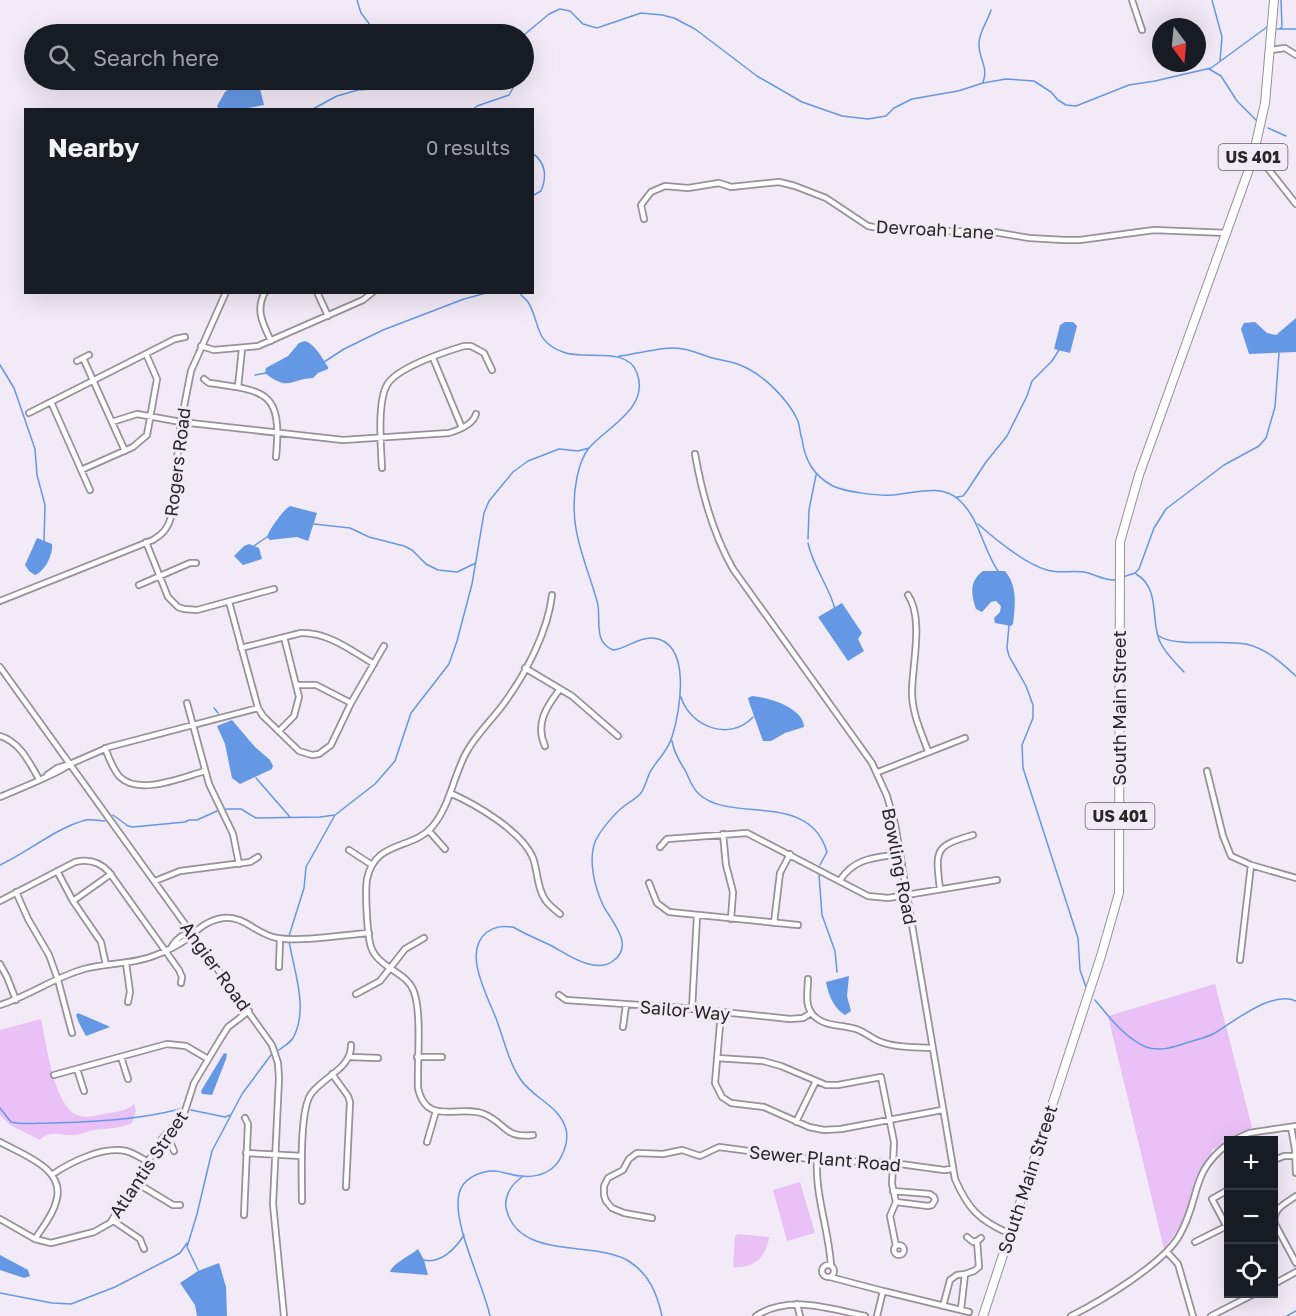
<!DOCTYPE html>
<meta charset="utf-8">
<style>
:root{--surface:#171b24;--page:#20242c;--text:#f1f3f6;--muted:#9ea1a6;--line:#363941}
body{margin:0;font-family:"Golos Text",sans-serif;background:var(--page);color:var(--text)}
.controls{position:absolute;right:18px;bottom:18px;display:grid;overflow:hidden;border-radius:0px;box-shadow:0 6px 24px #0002}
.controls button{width:54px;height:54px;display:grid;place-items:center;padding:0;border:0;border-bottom:2px solid var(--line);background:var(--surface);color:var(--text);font:30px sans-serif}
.compass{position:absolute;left:1152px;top:18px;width:54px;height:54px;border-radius:50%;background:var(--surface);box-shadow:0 6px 24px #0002;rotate:164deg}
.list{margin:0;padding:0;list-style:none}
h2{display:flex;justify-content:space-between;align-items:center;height:78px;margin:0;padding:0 24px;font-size:26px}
h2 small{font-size:20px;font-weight:400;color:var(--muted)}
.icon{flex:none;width:33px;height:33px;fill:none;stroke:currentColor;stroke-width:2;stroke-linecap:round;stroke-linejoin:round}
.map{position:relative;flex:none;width:1296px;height:1316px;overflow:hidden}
.search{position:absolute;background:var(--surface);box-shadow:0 6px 24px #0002;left:24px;top:24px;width:510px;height:66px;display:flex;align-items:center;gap:15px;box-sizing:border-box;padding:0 21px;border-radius:33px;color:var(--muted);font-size:22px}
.panel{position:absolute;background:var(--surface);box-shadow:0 6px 24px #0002;left:24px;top:108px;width:510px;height:186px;border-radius:0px}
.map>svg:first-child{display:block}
.green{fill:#e9c1f7}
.water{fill:#6598e4}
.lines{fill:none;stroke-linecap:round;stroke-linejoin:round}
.stream{stroke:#6598e4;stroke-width:1.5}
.minor-casing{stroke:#98909a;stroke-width:8}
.highway-casing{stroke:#98909a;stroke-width:10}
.minor{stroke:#fff;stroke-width:4.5}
.highway{stroke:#fff;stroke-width:8}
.labels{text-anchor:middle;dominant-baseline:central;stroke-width:6;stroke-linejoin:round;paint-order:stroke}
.shield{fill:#f2eaf6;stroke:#656167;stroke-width:1.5}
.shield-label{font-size:16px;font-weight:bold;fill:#29262a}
.street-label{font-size:18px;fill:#29262a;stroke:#f2eaf6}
</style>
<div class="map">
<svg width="1296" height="1316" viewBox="0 0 1296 1316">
<rect width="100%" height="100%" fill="#f2eaf6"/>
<!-- green -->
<path class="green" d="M1215 984 1252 1127 1212 1150 1197 1183 1188 1215 1164 1249 1108 1016Z
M41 1019C46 1043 54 1103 75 1114 84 1119 94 1116 103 1114 114 1112 125 1112 134 1104L136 1111 132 1123C119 1129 108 1128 94 1130 88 1131 82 1134 75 1135 62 1136 50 1129 40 1140L10 1125 0 1115V1030Z
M800 1182 815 1233 787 1241 773 1190Z
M738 1234 769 1237C767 1257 753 1269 733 1267L735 1236Z"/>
<!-- water -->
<path class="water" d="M242 80H258L264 105 243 109H219L217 106 225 92Z
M1296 318V352L1249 354 1241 329 1244 323 1255 322 1267 333 1276 335Z
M1065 322H1073L1077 326 1070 353 1054 349 1060 325Z
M305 341C315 344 322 358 328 367V369L318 373 313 378C290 379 289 392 265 373L266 368 288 356 299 343Z
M290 506 317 513 308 541 297 537 270 540 267 537C269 530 283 510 290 506Z
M37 538 52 544C53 555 45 571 35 575L29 571 25 565Z
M249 544 259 548 262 559 243 565 234 556 244 546Z
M983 571H1005C1018 586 1015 606 1013 624L1011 626 995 623 994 618 1000 612 1001 606 996 601 991 602 982 612 976 609C971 595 969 581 983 571Z
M842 603 862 633 858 639 864 651 848 661 818 617Z
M752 696C768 697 804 708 804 727L785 733 771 741H763L749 702 748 698Z
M232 720 255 747 270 760 273 766 272 769 240 784 232 778 225 744 217 726Z
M849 976 847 996 851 1011 845 1015C834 1009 828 994 826 982Z
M78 1013 106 1025 110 1027 86 1036C83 1030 78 1022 76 1015Z
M224 1053 227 1054 226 1059 212 1095 202 1094 201 1091Z
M418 1249 424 1260 428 1275 390 1272C393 1263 410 1256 418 1249Z
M0 1255 28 1270 30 1276 24 1278 0 1270Z
M219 1263 226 1287 227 1316H197L195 1305 180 1283 198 1271Z"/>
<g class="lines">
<!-- stream -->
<path class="stream" d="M357 0 361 13 377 34
M1212 0 1222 37 1220 61
M1276 29H1296
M1279 29 1282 27 1281 0
M437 34 452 32 476 34
M524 35 549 14 560 9 570 11 583 24 597 28 641 13 662 15 674 18 695 29 757 76 802 102 842 116 868 119 886 116 894 108 912 99 958 91 983 83 1006 79 1034 81 1051 92 1058 100 1066 105 1076 106 1129 85 1155 81 1211 68 1267 27H1269
M1209 69 1221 76 1237 101 1258 122
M983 82C989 67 978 58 979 43 979 32 988 21 991 10
M259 89H271L324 80
M311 110 337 96 358 90 386 88 389 84V80
M472 110 477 106 509 95 513 88V80
M1268 128 1286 136
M532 153C546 162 547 177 541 191L532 196
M619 356C638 354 655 348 674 348 687 348 697 353 709 357 719 360 730 361 740 365 763 374 788 399 798 421 800 427 800 434 802 439 805 461 814 476 833 486 845 492 879 496 892 495 913 494 940 483 958 499 980 518 982 548 998 571
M324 362 344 349 383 330 464 299 490 292
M0 365 14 388 35 449 37 475 45 505 44 542
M255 375 266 373
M957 497 963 496 967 491 986 462 1007 436 1027 396 1032 381 1052 361 1059 350
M314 524 350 528 369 537 404 546 412 550 426 564 438 570 457 572 476 563
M978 524C995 539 1026 564 1047 570 1059 574 1072 570 1084 572 1095 574 1104 581 1116 580
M808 539 809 510 816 475
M808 543C813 567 829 586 835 609
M254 546 267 537
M1136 574C1161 588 1150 621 1160 642 1165 653 1176 663 1184 672
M1123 577 1135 573 1139 569 1154 528 1166 509 1224 465 1259 446 1266 438 1275 407 1279 353
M1009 625 1007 648 1009 656 1026 686 1033 705V718L1022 745 1023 768 1078 938 1080 970 1086 987
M1159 636C1176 648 1223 639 1246 644 1267 649 1280 662 1296 676
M681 697C690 727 730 742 753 717
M214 708 218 713
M672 741C674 752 679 761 685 770 689 778 692 788 699 794 730 824 809 790 827 852L820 865
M256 778 290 817
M226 809H241L256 818 320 817 335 815 375 784 395 761 411 713 449 664 457 641 472 584 484 513 489 501 513 472 528 461 559 449 578 451 589 448
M113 815 128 826 133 827 185 822 189 820H197L217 811
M0 865C29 852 55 828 86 820 93 819 98 821 105 821
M819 875 822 915 835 951 837 972
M289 936 304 888 306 867 335 815
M1095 1000C1109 1017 1125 1038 1146 1047 1159 1052 1174 1047 1186 1043 1195 1040 1205 1038 1213 1034 1234 1022 1271 990 1296 1001
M279 1050C284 1046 290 1043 293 1038 309 1009 294 971 289 941
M0 1108 11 1122C24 1125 36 1123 49 1123 92 1122 138 1120 180 1109
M191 1110 225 1117 230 1115
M522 1177C512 1184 504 1195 506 1208 518 1262 595 1239 630 1262 650 1275 657 1294 662 1316
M424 1260C441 1264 456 1248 464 1235
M198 1270 187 1247 197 1214 212 1151 242 1094 271 1055
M0 1293 52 1303 71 1304 115 1287 173 1257 180 1253 187 1243
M490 1316C483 1283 452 1224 459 1194 462 1179 479 1171 494 1171 503 1171 512 1176 521 1176 538 1178 555 1172 562 1155 566 1147 568 1138 566 1129 559 1105 534 1099 521 1080 509 1063 504 1040 497 1021 489 998 461 952 487 932 496 926 502 926 513 927 525 934 537 939 550 945 566 953 594 975 613 961 636 945 610 920 603 905 595 888 588 861 595 842 599 832 614 814 623 807 629 802 636 799 641 793 645 787 647 779 650 772 657 760 668 751 672 737 680 712 693 641 652 638 638 637 626 649 613 650 592 642 602 618 597 601 584 556 567 526 577 477 579 468 582 456 589 448 607 427 650 408 637 373 627 345 584 361 563 352 533 341 541 323 528 302 526 299 521 296 519 292
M1287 1316 1296 1311"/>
<!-- minor casing -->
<g class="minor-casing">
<path id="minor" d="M1132 0 1142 30
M1271 50 1285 48 1296 55
M1255 152 1296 204
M644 219 641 205 651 192 665 186 688 188 719 183 731 187 779 182 795 186 826 198 868 226 889 230 994 232 1029 238 1064 240H1080L1154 230 1227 233
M265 292C255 310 263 324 271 341
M317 292 328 316
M201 346 214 350 258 346 363 300 373 292
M83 358 125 451
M433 358 462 428
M77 361 89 355
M204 379 209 383C268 391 282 392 276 457
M238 387 242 349
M51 402 90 490
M29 413 175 339 185 337
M112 422 137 414 181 422 343 440 449 433C459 430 473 425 476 414
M695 454C702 494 713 534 733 569L872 763 887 796 895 824 955 1179C968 1209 979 1220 1008 1233
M382 468C381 448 377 402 387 385 396 368 444 352 464 346H471L484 353 492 370
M81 470 133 447 147 435 157 379 146 354
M146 542 168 597 178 607 184 609 197 610 274 589
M139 585 190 563H196
M908 595C924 618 912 666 912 692 912 713 921 732 928 751
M0 601 153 540C163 534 168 528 171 517L181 422 191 371 226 292
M229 602 258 708 263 716 299 751 312 755 319 754 331 745 351 703 384 646
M241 648 301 633C328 632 352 651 374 664
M0 667 272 1045 278 1063 279 1078 273 1204 284 1316
M525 668 572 696 618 736
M297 685H316L351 703
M187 703 209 784 233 834 239 864
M279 731 294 716 299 697 284 637
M0 736C20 742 29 762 39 779
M545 746C535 724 546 707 560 689
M105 748C109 758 113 770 120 777 139 796 183 777 205 771
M1207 771 1223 836 1231 856 1251 865 1296 878
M878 772 965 738
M47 775 57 768 70 764 109 747 258 708
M450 793C475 804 522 831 533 858 538 872 537 889 546 901 550 906 555 910 560 914
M0 797C12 792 66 770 70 764
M429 831 445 849
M723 834 726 865 733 892 731 919
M660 847 667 839 747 833 868 896 888 898 997 880
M349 850 372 865
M57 871 73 901 101 942 106 965
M840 880C856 857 875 858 900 854
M155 881 180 871 250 862 258 857
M649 883 657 903 669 912 798 925
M940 889C935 849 935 846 973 835
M16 892 28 919 49 955 58 980 72 1033
M0 901 75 862C88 859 99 861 109 872L179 970 182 977 181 983
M73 901 111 874
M774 923 780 873 790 854
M172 946C176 939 184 933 192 932
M1240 960 1251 865
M126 963 130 992 128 1002
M0 964 7 977 16 1000
M279 967 280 939
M808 979C808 991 804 1005 813 1015 825 1027 837 1024 852 1028 864 1030 871 1039 881 1042 897 1048 915 1047 932 1048
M356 994 380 981 405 949 424 938
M559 995 566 1000 684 1008 790 1019 803 1018 811 1013
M0 1005C29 996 55 977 84 969 108 962 133 965 156 955 164 952 181 944 188 938 198 929 208 920 223 918 244 915 257 935 277 938 301 942 343 935 369 933
M692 1009 697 916
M721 1013 715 1083 722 1097 731 1103 764 1107 809 1127 824 1130 841 1129 942 1110
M623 1027 626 1005
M121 1057 128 1079
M350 1057 378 1058
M417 1057H442
M717 1058 763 1061 781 1066 826 1085H838L881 1077 894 1142 892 1184 896 1202 890 1216 896 1246
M77 1069 84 1091
M332 1074 348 1096 350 1102 346 1187
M54 1075 167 1044 186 1046 208 1059
M796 1122 816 1081
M1291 1127 1295 1149 1296 1173
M533 1135C504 1139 506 1123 484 1114 460 1104 426 1127 418 1088 417 1064 422 1013 414 992 409 977 393 972 382 962 377 958 373 953 371 947 367 935 365 891 367 879 375 840 412 850 432 827 450 806 453 777 466 753 476 734 493 719 505 702 526 673 548 631 552 595
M162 1139 171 1144 174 1151
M1234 1140 1249 1133 1296 1126
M0 1142C23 1155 67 1169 56 1202 53 1215 42 1228 35 1239
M427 1142 436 1111
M246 1153 302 1156
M817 1160C815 1196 829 1230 831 1266
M1274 1160 1284 1156H1295
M53 1174C71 1162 103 1146 126 1151 134 1153 141 1158 148 1162
M135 1182 173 1205H180
M1228 1190 1212 1199 1228 1229
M893 1191 930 1194 934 1197 935 1200 932 1205 928 1206 896 1202
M1296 1196C1285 1204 1272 1208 1275 1224L1296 1263
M302 1201C302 1178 299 1111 311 1094 323 1077 352 1068 351 1045
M244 1215 248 1124 245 1118
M652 1218 624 1213 612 1208 606 1201 604 1195V1186L608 1178 623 1170 629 1159 637 1153 663 1154 682 1150 700 1156 719 1147 817 1160 893 1163 944 1170 952 1169
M0 1219 35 1239 51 1243 94 1232 110 1223 162 1139 184 1114 194 1083 221 1038 228 1027 249 1011
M112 1220 140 1239 144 1249
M967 1237 973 1242 977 1241
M1195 1242 1227 1226
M894 1250a5 5 0 1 1 10 0a5 5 0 1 1-10 0Z
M1167 1252 1178 1264 1193 1316
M822 1271a6 6 0 1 1 12 0a6 6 0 1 1-12 0Z
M965 1274 974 1271 979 1267 977 1241 981 1238
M830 1277 883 1291 877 1316
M1274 1284 1296 1272
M883 1291 969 1312
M797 1304 800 1316
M943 1306 950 1280 957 1275 965 1274 961 1309
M756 1316C789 1294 830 1309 865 1316
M1071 1316C1101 1301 1163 1264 1179 1236 1201 1199 1189 1173 1228 1144
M1211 1316 1254 1294"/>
</g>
<!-- highway casing -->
<g class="highway-casing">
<path id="highway" d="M983 1316 1101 956 1119 893 1120 542 1139 475 1252 161 1265 103 1274 0"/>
</g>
<!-- minor -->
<use href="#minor" class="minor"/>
<!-- highway -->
<use href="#highway" class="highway"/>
</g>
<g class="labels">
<!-- shield labels -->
<g class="shield">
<rect x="1218.5" y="144" width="69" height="26" rx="4.5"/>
<rect x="1085.5" y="803" width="69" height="26" rx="4.5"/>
</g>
<g class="shield-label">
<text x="1253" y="157">US 401</text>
<text x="1120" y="816">US 401</text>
</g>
<!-- street labels -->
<g class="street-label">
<text transform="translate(935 229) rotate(3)">Devroah Lane</text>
<text transform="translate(177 462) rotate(-83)">Rogers Road</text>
<text transform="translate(1119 708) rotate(-90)">South Main Street</text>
<text transform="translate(900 866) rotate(79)">Bowling Road</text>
<text transform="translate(216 966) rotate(54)">Angier Road</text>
<text transform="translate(685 1010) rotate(5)">Sailor Way</text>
<text transform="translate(825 1158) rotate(5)">Sewer Plant Road</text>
<text transform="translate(148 1164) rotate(-56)">Atlantis Street</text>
<text transform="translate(1027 1179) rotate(-72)">South Main Street</text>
</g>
</g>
</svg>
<div class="controls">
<button>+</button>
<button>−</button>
<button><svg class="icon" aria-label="locate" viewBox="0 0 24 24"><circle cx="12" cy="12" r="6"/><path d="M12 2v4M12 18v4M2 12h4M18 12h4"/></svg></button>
</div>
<svg class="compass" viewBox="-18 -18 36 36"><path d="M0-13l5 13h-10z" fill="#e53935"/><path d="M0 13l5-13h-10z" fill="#9ea1a6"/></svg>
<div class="search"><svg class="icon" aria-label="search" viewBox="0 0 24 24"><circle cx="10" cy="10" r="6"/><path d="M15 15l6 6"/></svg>Search here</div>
<section class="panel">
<h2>Nearby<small>0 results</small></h2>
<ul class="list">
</ul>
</section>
</div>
